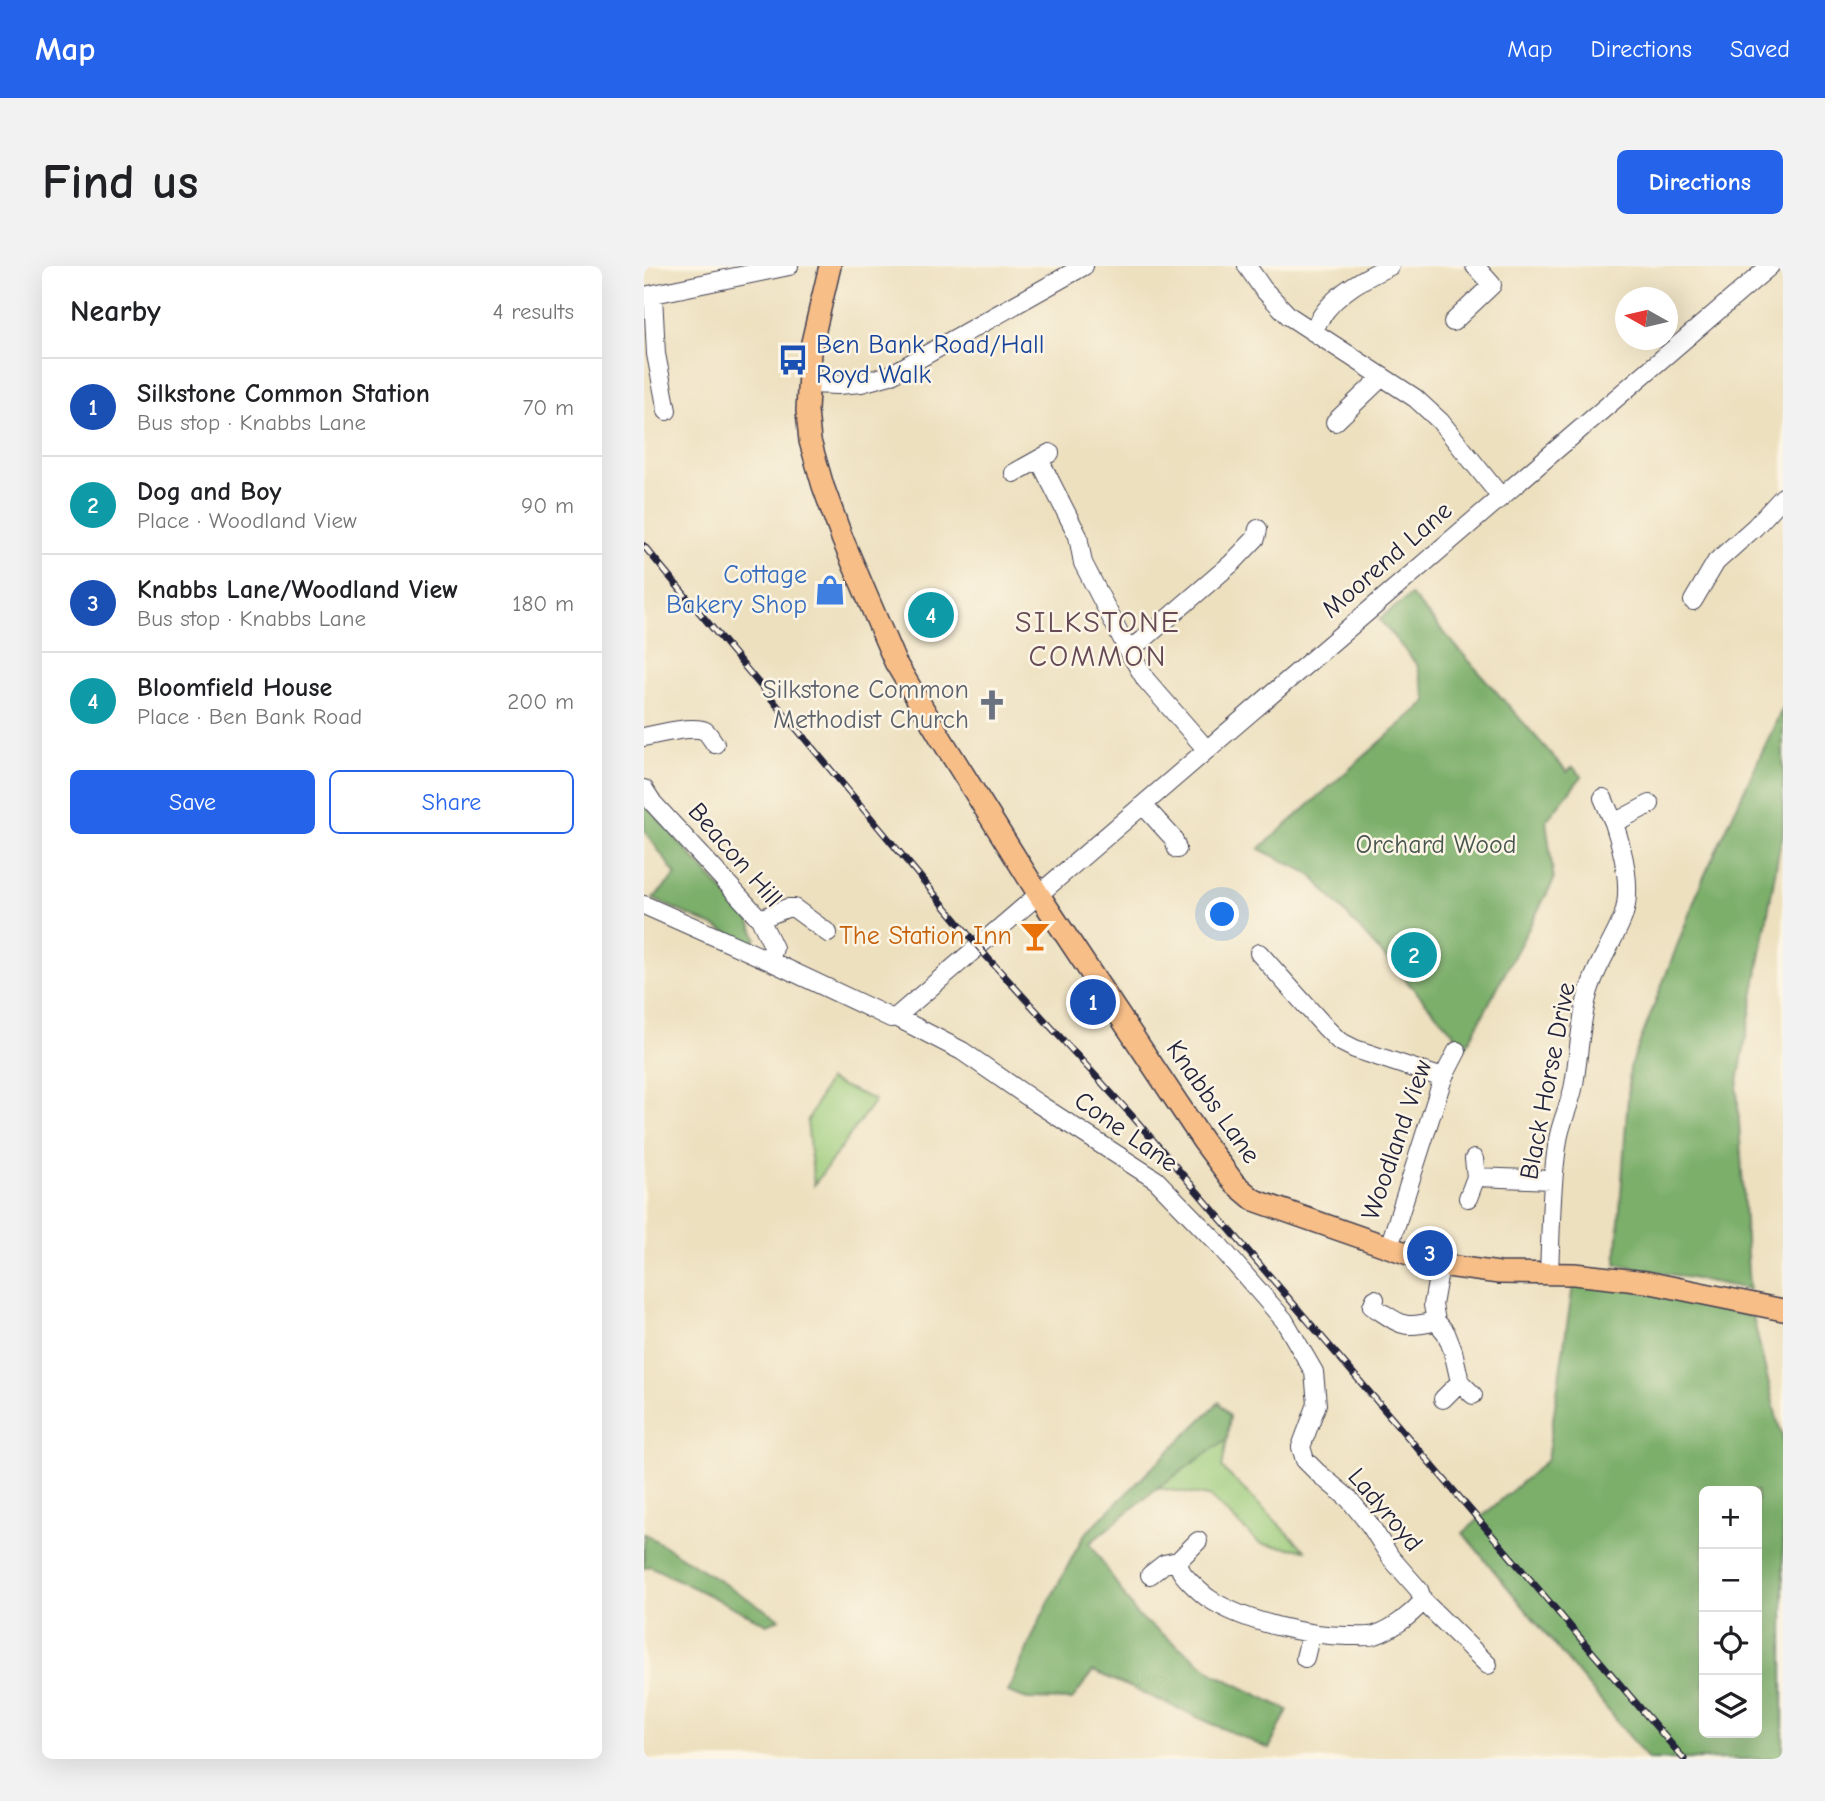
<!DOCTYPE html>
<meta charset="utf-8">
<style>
:root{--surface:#fff;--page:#f2f2f2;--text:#202124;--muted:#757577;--line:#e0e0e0;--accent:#2563eb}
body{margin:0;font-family:"Comic Neue",sans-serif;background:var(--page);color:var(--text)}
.controls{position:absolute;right:21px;bottom:21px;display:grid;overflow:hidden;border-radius:10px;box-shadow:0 7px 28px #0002}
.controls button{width:63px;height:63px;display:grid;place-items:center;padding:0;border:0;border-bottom:2px solid var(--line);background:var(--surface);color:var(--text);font:35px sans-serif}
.compass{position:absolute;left:971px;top:21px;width:63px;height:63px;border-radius:50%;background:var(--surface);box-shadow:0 7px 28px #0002;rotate:278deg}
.you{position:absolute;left:579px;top:649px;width:24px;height:24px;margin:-18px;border:5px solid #fff;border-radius:50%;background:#1a73e8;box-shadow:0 0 0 10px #1a73e833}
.badge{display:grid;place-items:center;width:46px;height:46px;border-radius:50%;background:var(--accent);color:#fff;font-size:23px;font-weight:700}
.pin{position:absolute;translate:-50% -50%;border:4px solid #fff;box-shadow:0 2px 7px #0006}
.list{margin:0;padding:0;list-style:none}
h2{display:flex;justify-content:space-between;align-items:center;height:91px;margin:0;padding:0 28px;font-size:30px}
h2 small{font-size:23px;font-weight:400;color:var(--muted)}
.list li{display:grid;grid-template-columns:46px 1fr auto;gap:21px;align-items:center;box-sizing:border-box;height:98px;padding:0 28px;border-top:2px solid var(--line)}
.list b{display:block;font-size:26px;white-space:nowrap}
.list p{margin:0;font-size:23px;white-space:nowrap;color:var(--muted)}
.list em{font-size:23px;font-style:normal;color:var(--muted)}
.actions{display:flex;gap:14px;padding:21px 28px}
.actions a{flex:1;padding:16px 0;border:2px solid var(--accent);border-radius:10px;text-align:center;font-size:24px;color:var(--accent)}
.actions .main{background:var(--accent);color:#fff}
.icon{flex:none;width:38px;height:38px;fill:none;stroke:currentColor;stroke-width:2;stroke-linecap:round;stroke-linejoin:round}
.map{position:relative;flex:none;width:1139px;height:1493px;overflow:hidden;border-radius:10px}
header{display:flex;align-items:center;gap:42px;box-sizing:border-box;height:98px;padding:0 35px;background:var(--accent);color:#fff}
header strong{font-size:33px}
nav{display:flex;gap:38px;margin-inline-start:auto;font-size:24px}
.intro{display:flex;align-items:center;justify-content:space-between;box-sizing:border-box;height:168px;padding:0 42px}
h1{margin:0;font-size:49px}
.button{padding:18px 32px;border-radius:10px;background:var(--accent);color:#fff;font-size:24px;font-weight:700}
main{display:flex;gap:42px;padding:0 42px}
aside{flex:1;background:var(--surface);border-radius:10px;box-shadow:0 7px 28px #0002}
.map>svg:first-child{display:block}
.green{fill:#9bcb7a;stroke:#5e765a;stroke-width:2}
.forest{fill:#7caf6a;stroke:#4f6852;stroke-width:2;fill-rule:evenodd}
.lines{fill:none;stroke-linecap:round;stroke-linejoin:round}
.minor-casing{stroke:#403e4f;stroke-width:20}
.major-casing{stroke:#403e4f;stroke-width:24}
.minor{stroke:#fff;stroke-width:18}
.major{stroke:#f7be88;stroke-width:21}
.rail-casing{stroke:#22223b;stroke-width:7}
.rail{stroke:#fcf5e5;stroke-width:4.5;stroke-dasharray:13;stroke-linecap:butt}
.labels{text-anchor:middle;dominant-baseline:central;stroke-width:5;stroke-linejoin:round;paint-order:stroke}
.transit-label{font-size:26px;fill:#164399;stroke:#fcf5e5;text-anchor:start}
.street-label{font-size:26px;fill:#22223b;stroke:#fcf5e5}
.shop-label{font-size:26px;fill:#366cbe;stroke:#fcf5e5;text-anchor:end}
.worship-label{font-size:26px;fill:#5b616d;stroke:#fcf5e5;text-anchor:end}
.park-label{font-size:26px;fill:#46554e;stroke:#fcf5e5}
.food-label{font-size:26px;fill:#c56008;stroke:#fcf5e5;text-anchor:end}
.quarter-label{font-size:30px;letter-spacing:2px;fill:#664b57;stroke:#fcf5e5}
</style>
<header>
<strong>Map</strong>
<nav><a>Map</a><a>Directions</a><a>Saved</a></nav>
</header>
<div class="intro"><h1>Find us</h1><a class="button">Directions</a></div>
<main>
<aside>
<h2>Nearby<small>4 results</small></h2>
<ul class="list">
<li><span class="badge" style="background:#1a4fb4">1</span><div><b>Silkstone Common Station</b><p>Bus stop · Knabbs Lane</p></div><em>70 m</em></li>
<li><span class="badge" style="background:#0f9aa8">2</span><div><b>Dog and Boy</b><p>Place · Woodland View</p></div><em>90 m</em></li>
<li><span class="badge" style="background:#1a4fb4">3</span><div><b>Knabbs Lane/Woodland View</b><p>Bus stop · Knabbs Lane</p></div><em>180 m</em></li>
<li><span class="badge" style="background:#0f9aa8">4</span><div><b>Bloomfield House</b><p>Place · Ben Bank Road</p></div><em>200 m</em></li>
</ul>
<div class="actions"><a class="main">Save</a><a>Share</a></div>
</aside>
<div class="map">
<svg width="1139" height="1493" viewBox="0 0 1139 1493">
<rect width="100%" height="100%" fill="#fcf5e5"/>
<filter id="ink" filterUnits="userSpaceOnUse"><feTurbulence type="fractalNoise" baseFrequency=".0143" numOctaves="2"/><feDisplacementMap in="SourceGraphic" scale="14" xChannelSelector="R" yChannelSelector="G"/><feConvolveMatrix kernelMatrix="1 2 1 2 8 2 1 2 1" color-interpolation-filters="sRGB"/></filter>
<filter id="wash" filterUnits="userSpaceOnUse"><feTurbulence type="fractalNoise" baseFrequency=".00686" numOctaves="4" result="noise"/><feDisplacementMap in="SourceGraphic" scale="28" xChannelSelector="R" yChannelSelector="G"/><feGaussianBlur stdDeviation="1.57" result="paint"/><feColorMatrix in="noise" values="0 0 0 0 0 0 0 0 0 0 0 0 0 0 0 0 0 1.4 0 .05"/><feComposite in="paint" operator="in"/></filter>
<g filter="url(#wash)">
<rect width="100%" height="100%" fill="#ede0bf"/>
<!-- green -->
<path class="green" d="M184 814 231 834 170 919 163 856Z
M583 1173 578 1202 661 1284 616 1278 565 1230 513 1222Z"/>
<!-- forest -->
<path class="forest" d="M767 329 923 506 929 501 938 510 902 555 910 614 822 781 666 608 615 583 783 435 773 399 735 353Z
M1139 441V570L1136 579 1093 822 1105 1023 972 998 986 802 1058 615Z
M0 537 106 655 112 672 109 678 9 633 32 609 0 564Z
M929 1019 975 1022 1044 1034 1109 1051 1134 1157 1139 1171V1493H1004L819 1267 903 1194ZM1060 1225H1113V1467H1060Z
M575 1136 586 1150 583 1173 513 1222 446 1277 493 1349 571 1408 644 1444 625 1483 449 1405 428 1434 383 1433 364 1426 399 1347 440 1269Z
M0 1267 136 1353 123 1358 6 1300 0 1302Z"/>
</g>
<g filter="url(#ink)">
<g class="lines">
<!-- minor casing -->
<g class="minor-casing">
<path id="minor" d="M603 0 619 23 645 50 771 132 796 155 857 231
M9 29 12 88 23 145
M0 30 145 0
M809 56 848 19 831 0
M669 66C683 32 715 14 746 0
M163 118 194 119 217 117 246 109 440 0
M691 156 738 111
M395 193 434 270 439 297 484 384 502 414 563 484
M370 207 406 187
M1049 335 1072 296 1111 261 1139 231
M484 384 501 372 588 297 612 272 614 263
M0 471C13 468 50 459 61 465 65 468 68 474 71 478
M0 523 9 537 116 653 130 682 126 695
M959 532 970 557
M499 539 529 572 533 583
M0 639 126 695 247 752 252 751 318 785 393 837 512 914 573 977 640 1054 670 1106 673 1138 657 1181 661 1194 674 1207 705 1233 726 1259 747 1292 775 1324 779 1335 844 1399
M116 653 143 642H150L184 667
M615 687 682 762 695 775 711 783 799 812
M252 751 1126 0
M832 911 908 914
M824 932 832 911 830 893
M745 981 799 812 813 785
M796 999 789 1039 792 1055 802 1067 809 1085 816 1116 829 1129
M905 1007C907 962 907 918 914 874 917 855 927 837 930 818 935 789 936 757 944 728 951 701 969 677 979 651 989 622 979 585 970 557L1006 538
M731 1033 728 1040C757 1058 757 1064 792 1055
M799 1133 816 1116
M534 1295C535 1298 536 1302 537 1305 541 1312 557 1327 564 1332 600 1356 666 1371 709 1370 716 1370 724 1371 731 1369 749 1363 767 1349 779 1335
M506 1309 520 1298 534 1295 554 1275
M661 1392 667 1367"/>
</g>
<!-- major casing -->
<g class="major-casing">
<path id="major" d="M186 0 166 85 163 145 166 175 179 220 198 272 251 396 298 474 395 629 559 875 591 918 610 934 796 999 855 1007 930 1008 1002 1016 1139 1044"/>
</g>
<!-- minor -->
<use href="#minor" class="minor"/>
<!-- major -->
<use href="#major" class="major"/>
<!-- rail casing -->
<g class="rail-casing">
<path id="rail" d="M0 280 343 691 490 852 1040 1493"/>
</g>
<!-- rail -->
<use href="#rail" class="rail"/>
</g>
</g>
<!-- icons -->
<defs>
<g id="bus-bare" transform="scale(2.415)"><path d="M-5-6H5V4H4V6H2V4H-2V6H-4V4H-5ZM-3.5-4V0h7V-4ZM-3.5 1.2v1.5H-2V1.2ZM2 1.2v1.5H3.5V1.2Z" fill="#1a4fb4" stroke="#fcf5e5" stroke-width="2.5" paint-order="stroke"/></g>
<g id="shop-bare" transform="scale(2.415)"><path d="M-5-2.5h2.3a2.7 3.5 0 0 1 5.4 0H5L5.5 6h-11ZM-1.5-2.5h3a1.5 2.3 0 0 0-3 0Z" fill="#3f7fe0" stroke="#fcf5e5" stroke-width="2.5" paint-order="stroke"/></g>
<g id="church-bare" transform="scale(2.415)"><path d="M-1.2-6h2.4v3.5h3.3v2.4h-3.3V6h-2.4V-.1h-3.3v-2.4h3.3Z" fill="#6b7280" stroke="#fcf5e5" stroke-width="2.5" paint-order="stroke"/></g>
<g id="bar-bare" transform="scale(2.415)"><path d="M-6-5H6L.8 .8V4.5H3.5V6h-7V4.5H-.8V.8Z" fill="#e8710a" stroke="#fcf5e5" stroke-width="2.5" paint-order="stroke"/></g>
</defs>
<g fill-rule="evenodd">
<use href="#bus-bare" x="149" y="94"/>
<use href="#shop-bare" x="186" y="324"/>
<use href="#church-bare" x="348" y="439"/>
<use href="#bar-bare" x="391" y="670"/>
</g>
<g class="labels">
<!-- transit labels -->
<g class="transit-label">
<text x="172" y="79">Ben Bank Road/Hall<tspan x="172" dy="30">Royd Walk</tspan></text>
</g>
<!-- street labels -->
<g class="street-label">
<text transform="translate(743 294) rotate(-41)">Moorend Lane</text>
<text transform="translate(91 589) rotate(49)">Beacon Hill</text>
<text transform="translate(904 815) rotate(-79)">Black Horse Drive</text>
<text transform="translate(569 836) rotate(55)">Knabbs Lane</text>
<text transform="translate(482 866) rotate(35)">Cone Lane</text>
<text transform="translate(753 874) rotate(-71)">Woodland View</text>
<text transform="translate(741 1244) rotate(50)">Ladyroyd</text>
</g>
<!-- shop labels -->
<g class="shop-label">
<text x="163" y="309">Cottage<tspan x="163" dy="30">Bakery Shop</tspan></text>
</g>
<!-- worship labels -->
<g class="worship-label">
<text x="325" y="424">Silkstone Common<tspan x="325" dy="30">Methodist Church</tspan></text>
</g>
<!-- park labels -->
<g class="park-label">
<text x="792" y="579">Orchard Wood</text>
</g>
<!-- food labels -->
<g class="food-label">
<text x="368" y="670">The Station Inn</text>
</g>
<!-- quarter labels -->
<g class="quarter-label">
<text x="454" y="356">SILKSTONE<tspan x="454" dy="34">COMMON</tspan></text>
</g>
</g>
</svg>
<div class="controls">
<button>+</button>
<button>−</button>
<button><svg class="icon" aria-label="locate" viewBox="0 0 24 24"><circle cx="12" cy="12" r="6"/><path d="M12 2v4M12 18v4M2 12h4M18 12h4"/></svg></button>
<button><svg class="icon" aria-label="layers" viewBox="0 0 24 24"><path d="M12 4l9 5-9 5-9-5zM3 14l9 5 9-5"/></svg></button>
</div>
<svg class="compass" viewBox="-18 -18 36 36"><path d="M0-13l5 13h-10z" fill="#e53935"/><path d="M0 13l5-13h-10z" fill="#757577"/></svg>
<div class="you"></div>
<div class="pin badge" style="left:449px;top:736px;background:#1a4fb4">1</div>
<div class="pin badge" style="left:770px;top:689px;background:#0f9aa8">2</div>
<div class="pin badge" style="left:786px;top:987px;background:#1a4fb4">3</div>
<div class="pin badge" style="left:287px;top:349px;background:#0f9aa8">4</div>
</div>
</main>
